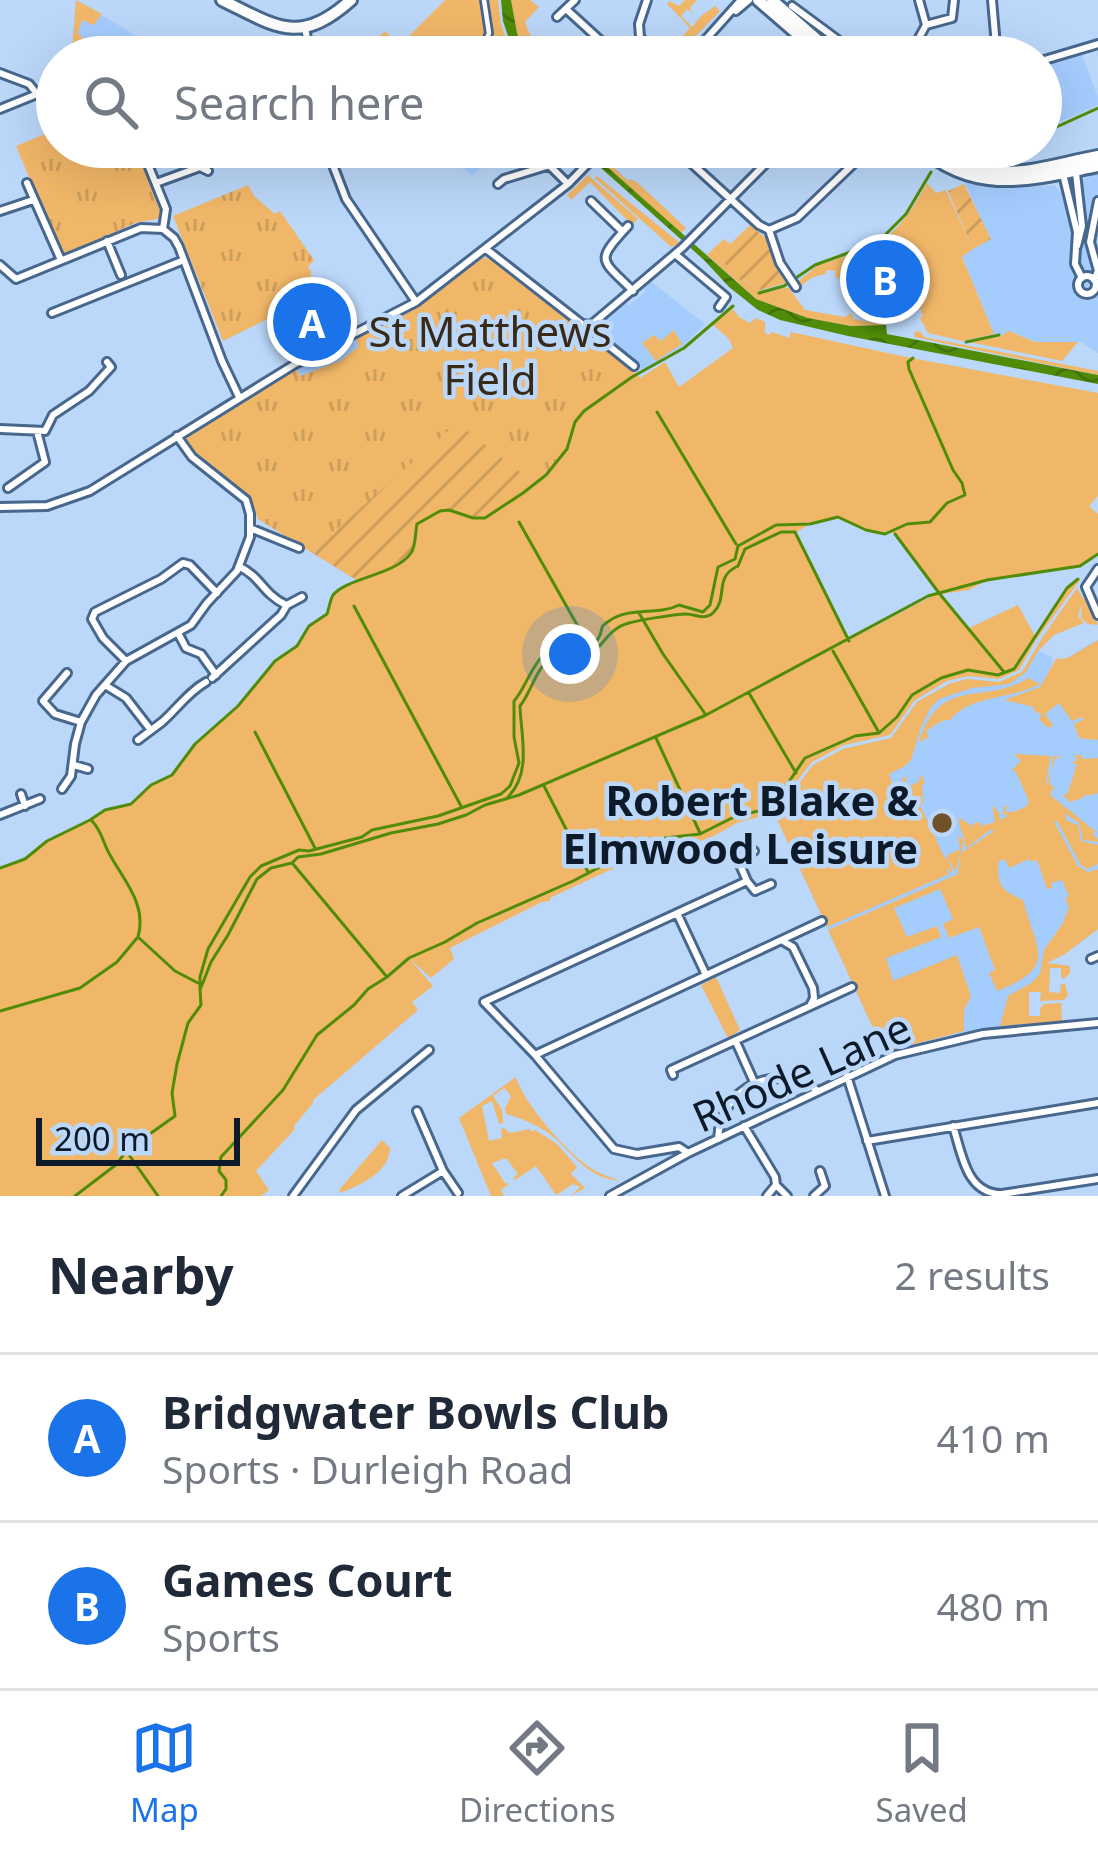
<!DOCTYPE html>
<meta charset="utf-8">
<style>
:root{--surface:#fff;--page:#f6f6f7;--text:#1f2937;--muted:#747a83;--line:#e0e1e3;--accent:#1a73e8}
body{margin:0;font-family:"Noto Sans",sans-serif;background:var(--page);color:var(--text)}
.scale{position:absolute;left:36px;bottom:30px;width:204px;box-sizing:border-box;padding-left:12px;border:6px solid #0d1a29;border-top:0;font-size:33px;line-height:42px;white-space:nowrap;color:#0d1a29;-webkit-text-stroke:9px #bbd7f9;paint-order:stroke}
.you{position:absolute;left:570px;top:654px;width:42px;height:42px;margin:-30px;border:9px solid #fff;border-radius:50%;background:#1a73e8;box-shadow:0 0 0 18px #1a73e833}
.badge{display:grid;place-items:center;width:78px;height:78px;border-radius:50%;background:var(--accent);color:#fff;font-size:39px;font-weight:700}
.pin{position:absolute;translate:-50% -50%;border:6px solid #fff;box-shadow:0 3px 12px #0006}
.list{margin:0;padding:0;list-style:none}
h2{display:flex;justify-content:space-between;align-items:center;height:156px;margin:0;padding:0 48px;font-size:51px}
h2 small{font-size:39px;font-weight:400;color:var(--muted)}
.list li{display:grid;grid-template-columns:78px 1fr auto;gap:36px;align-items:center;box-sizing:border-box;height:168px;padding:0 48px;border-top:3px solid var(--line)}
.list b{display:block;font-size:45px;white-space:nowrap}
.list p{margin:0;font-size:39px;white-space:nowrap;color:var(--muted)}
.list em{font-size:39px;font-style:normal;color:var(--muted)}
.icon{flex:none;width:66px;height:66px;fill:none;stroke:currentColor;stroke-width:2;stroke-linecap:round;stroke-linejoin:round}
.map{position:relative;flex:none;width:1098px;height:1196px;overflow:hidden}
.search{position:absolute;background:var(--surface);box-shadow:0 12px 48px #0002;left:36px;right:36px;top:36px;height:132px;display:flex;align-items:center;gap:30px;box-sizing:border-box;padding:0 42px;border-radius:66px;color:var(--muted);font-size:45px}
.sheet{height:492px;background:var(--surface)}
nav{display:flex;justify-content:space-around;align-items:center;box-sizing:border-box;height:168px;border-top:3px solid var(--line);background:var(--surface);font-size:33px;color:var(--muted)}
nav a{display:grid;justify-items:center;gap:6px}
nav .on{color:var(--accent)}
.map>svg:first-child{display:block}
.built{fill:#a4ccfd}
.grass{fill:#f1b769;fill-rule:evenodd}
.park{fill:url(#park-tufts)}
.garden{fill:url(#garden-furrows)}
.water{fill:url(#water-waves)}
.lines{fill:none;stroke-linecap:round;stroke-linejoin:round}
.stream{stroke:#508c08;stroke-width:3}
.pedestrian-casing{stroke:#47678d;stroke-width:10}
.minor-casing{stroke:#47678d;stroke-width:12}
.primary-casing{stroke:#47678d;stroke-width:16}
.pedestrian{stroke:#fff;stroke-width:4.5}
.minor{stroke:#fff;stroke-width:6}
.primary{stroke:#fff;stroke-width:10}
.poi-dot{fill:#715228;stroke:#bbd7f9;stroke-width:4.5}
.labels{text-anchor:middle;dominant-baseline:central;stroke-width:9;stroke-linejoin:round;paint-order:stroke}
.park-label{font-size:42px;fill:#392a17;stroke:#bbd7f9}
.poi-label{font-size:42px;font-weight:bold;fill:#0d1a29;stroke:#bbd7f9;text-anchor:end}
.street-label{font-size:42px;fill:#0d1a29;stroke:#bbd7f9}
</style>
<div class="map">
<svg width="1098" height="1196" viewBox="0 0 1098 1196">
<defs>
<pattern id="park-tufts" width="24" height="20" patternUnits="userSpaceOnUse" patternTransform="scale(3)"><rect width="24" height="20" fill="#f1b769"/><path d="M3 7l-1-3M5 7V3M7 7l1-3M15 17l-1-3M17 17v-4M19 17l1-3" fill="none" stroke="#cd9d5b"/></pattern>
<pattern id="garden-furrows" width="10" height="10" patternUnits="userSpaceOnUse" patternTransform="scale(3)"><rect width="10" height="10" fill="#f1b769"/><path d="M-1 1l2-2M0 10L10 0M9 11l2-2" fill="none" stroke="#cd9d5b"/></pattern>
<pattern id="water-waves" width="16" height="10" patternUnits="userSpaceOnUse" patternTransform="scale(3)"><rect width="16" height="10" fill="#508c08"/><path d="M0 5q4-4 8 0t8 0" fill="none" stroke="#417209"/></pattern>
</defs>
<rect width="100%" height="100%" fill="#bbd7f9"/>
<!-- built -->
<path class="built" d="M76 0 125 29 166 57H65L72 50Z
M1081 52 1098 97V105L1041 130V65Z
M441 147H505L472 176Z
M1098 171V353L1081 342 1040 343 1009 331 1002 335 994 334 962 256 990 238 964 181 993 187 1055 186 1061 193 1071 226V245L1081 247 1084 206 1082 183 1087 175Z
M650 281 705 324 684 345 643 370 604 336 603 322 625 304 629 305 645 292 644 288Z
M357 338 358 347 340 361 300 376 296 369Z
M1093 642 1098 658V929L1065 954 1045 964 1044 972 1002 1026 936 1037 884 1052 775 815 813 765 843 749 891 738 917 702 949 684 967 679 999 682 1023 672 1035 649 1053 658 1051 666 1056 659 1064 660Z"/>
<!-- grass -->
<path class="grass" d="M76 0 102 14 94 25 82 20 78 33 83 38 72 51Z
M445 0H498L501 24 512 57H502L499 49 488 57H473L469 53 464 57H356L367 47 372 51 380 43 377 39 385 31 400 45Z
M511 0H530L539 7 525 22 539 57H526L517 33Z
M685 0H697L690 8 692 13 687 9 681 16 692 27 701 16 715 6 720 11 685 47 678 41 690 28 667 4 669 1 679 6Z
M606 160 628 181 630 179 638 183 686 228 681 233 604 164Z
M588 175 638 219 632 225 590 182 571 200 567 195Z
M597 176 680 243 671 247 595 178Z
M927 183 936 193 946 190 973 249 962 257 994 334 962 341 928 333 920 318 923 316 909 278 904 280V283L872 293 866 276 897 266 896 261 899 259 895 249 841 267V279L835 277 836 271 827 270 825 274 813 277 802 285 796 283 817 266 879 244C901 227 914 207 927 183Z
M694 243 707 255 712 250 740 280 743 279 761 290 760 294 788 287 805 310 845 317 851 313 853 319 886 325 851 326 808 318 756 299Z
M322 292 341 334 304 351 285 312Z
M733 309 739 317 750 323 756 318 765 322V333L768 335 772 332 789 338 791 332 906 357 1098 393V496L1089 506 1098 514V554L1080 566 987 580 969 590 940 594 969 628 1018 605 1035 636 1067 588 1078 579 1080 580 1036 640 1019 670 999 679 968 676 947 681 914 701 890 735 844 745 812 762 771 814 737 823 708 839 686 844 685 842C638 854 594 878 550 898V901L542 902 450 948 454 959 431 978 409 958 433 986 412 1002 418 1010 313 1100V1103L294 1126 295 1129 256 1171 269 1190 261 1196H0V868L25 859 47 841 90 820 105 810 131 804 151 785 172 775 195 744 238 706 275 661 297 646 309 626 327 614 330 598 337 590 381 573 414 547 417 524 440 511 449 510 473 518H486L523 493 546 475 571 444 575 422 584 411 632 377 638 375 640 378 665 362 679 387 733 348 729 339 712 324ZM838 518 866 530 894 533 938 593 849 640 795 533 810 524Z
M915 331 921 332 924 337 1098 371V375L914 337Z
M1009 331 1035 342H1078L1062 361 969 342 999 337Z
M1077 588 1084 600V597L1087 599 1098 625 1088 624 1081 618 1082 605 1078 616 1084 623 1054 635 1038 651 1026 672 1009 684 972 688 939 699 931 707 921 727 911 760 905 766 889 774 895 793 906 788 902 778 909 776 905 779 908 787 920 781 919 777 921 775 925 783 922 785 923 803 920 805 945 859 948 858 946 856 960 849 958 835 964 840 956 872 948 859 953 873 946 869 949 874 827 927 775 815 813 765 843 749 891 738 917 702 949 684 967 679 999 682 1022 672 1042 638Z
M1098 640V740L1079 738 1074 724 1083 720 1082 717 1072 721 1059 703 1045 714 1053 725 1048 728 1039 719 1042 715 1033 710 1034 707 1004 700 1040 687 1056 659 1068 658Z
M1028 678 1040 684C1009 700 970 695 950 720 941 719 934 726 926 731L929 737 919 742C940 674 986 706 1028 678Z
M1014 754 1051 756 1045 785 1052 771 1053 756 1061 757 1055 759 1049 784 1054 787 1050 795 1095 831 1093 835 1098 839V842L1083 840 1079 823 1064 813 1067 821 1078 825 1081 841 1098 845V864L1087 869 1081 865 1057 821 1054 822 1078 866 1088 872 1098 869V929L1065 954 1047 963 1070 966V973L1065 978H1061V968H1050L1049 992 1060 993 1061 984H1065L1068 995 1064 1000 1040 1001 1041 992H1029V1016H1040V1008L1044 1004 1061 1003 1062 1021 1000 1026 1008 996 1031 983 1040 974 1044 950 1063 923 1069 907 1065 899 1069 896 1062 880 1051 883 1052 888 1047 889 1037 860 1031 862 1029 859 1009 868 1005 859 998 862C998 887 1001 890 1023 900 1035 949 1060 967 997 991L989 973 995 970 979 927 949 938 943 924 953 919 940 889 894 908 907 937 937 926 941 937 886 958 893 981 957 955 971 996 964 1010V1031L884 1052 828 930 958 874 961 853 994 831 990 830 965 849C967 837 958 830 959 818L976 828 972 824 980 822 981 826 995 822 992 805 999 813 1000 820 1008 816 1003 813 1004 805 1007 807 1005 811C1014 814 1021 809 1028 805L1029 801 1016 772 1012 770 1021 761Z
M1075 755H1081L1082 759 1098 758V793L1087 796 1085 793 1083 798 1070 802 1062 794 1067 795 1077 764 1071 763 1077 760Z
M716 977 740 1030 728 1038 701 985Z
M516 1077C523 1103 568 1154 592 1169 600 1174 611 1177 619 1181 589 1177 578 1160 557 1140 543 1127 524 1119 506 1114L505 1108 511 1096 504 1088 493 1096 502 1110 503 1123 499 1124 492 1101 482 1106 489 1141 502 1138 501 1129 504 1128 510 1133 531 1129 530 1132 535 1130 557 1144 577 1167 571 1174 585 1188 571 1196 580 1187 573 1184 556 1195 536 1166 515 1180 513 1178 518 1174 506 1158 492 1163 505 1183 509 1184 501 1190 504 1196H491L459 1118Z
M382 1140 390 1148C390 1172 359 1186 340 1193L339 1190Z"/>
<!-- park -->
<path class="park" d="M57 129V147H136L163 207 161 218 135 223 65 255 61 253 16 146Z
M248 185 255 197 275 214 280 211 314 260 308 267 311 271 310 292H322L223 341 173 216Z
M481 257 498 261 638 375 584 411 575 422 571 444 536 484 508 463 320 544 314 554 258 519 247 493 205 464 183 437 296 369 300 376 340 361 358 347 357 338 416 306Z
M674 330 682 344 656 361 642 343 654 335 661 341Z"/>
<!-- garden -->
<path class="garden" d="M964 184 991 239 973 249 948 191Z
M750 225 766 238 777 269 786 283 761 290 744 279 741 281 712 250 724 239 730 244Z
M457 423 536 484C521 494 504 510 487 517 459 528 456 493 415 528L412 552 381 574 358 581 314 554 320 544Z"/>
<!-- water -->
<path class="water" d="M501 0H511L517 33 526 57H515L503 21Z
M604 164 756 299 808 318 851 326 886 325 887 334 1098 375V384L848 336 780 320 758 310 729 287 704 260 600 167Z"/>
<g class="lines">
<!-- stream -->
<path class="stream" d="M1041 134 1098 108
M955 151 975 147
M759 293 784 286 815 265 878 242 906 214 931 172
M966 342 999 335
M657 412 736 544
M519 522 589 646
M895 534 939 593 1004 672
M354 606 461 806
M639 613 663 654 706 715
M833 651 878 731
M749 693 796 773
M255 732 315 848
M656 738 700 833
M544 786 588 872
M508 797C532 773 521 737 520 706 532 692 537 662 556 656 566 654 577 659 587 658 604 646 607 629 629 623 640 620 676 614 686 614 696 614 704 621 713 613 729 598 713 577 738 566L745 549 781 532H795L849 641
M92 821C102 831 103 843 110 855 125 882 147 905 138 937L175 971 198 983
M293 864 387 977
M0 868 25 859 47 841 90 820 105 810 131 804 151 785 172 775 195 744 238 706 275 661 297 646 309 626 327 614C328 612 331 597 333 595 346 578 396 575 411 553 416 546 415 533 417 524L440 511 449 510 473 518H485L523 493 546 475 567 449 575 422 584 411 632 377 684 348 733 306
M200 989V977L208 949 250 877 261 866 299 850 309 851 362 837 372 830 438 816 501 794 510 786 519 763 514 737V701C528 686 535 649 561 647 568 647 574 650 581 651 587 648 594 644 598 639 605 628 597 629 609 621 630 606 658 616 679 605L703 612 710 605 718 567 735 559 738 546 776 525 810 524 838 517 866 530 885 534 907 524 930 522 947 503 965 495 962 483 953 470 909 369 908 362 913 358
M0 1011 80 988 117 962 137 938
M127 1152 158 1196
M75 1196 117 1164 126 1151 175 1116 172 1093 177 1064 188 1023 201 1005 200 990 211 962 228 935 257 879 271 868 292 863 298 857 321 854 391 833 438 824 466 815 485 805 519 795 706 715 928 596 987 580 1080 566 1098 554
M221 1196 226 1189V1180L219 1171 221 1157 283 1090 317 1035 354 1005 368 989 387 977 409 958 445 942 477 923 573 881 619 857 649 848 665 838 700 834 736 816 763 810 766 806 762 799 763 795 782 792 805 758 855 736 879 733 897 717 912 695 941 678 968 670 998 675 1014 669 1067 588 1078 579"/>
<!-- pedestrian casing -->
<g class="pedestrian-casing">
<path id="pedestrian" d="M480 57 489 33 484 0"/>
</g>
<!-- minor casing -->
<g class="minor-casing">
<path id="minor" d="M647 0 639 24 640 37 659 57
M992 0 997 57
M792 6 861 57
M566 9 601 41 600 52 597 57
M736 11 749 0
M557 17 575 0
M926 25 952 18 954 0
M305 27 310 57
M784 50 793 57
M690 57 741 0
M913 57 914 47 926 25 919 0
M1041 61 1098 44
M0 73 29 84 37 94
M0 109 57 86
M326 147 346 199 416 302
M531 147 568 184
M695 147 688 156 690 162 759 225 769 230 780 263 796 287
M149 167 166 209 163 229
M1076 173 1082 226 1077 246
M1063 174 1077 232 1075 264 1082 278
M27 183 61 260
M156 183 200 167 208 171
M498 184 504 179 550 165
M591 201 622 231
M0 211 33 200
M628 226C595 262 600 258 633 291
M163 229 174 238 179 247 222 361 239 397
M769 230 797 218 871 147
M107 241 121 275
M486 249 582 324 591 325 593 333 634 366
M675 254 726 297 719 307
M0 265 16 279 141 228 163 229
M1078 285a9 9 0 1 1 18 0a9 9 0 1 1-18 0Z
M1094 280 1098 271 1090 242 1098 201
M52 313 184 260
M591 325 683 247 782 147
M0 429 45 431 53 415 89 391 111 367 107 362
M8 488 45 462 37 431
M0 507 47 506 90 491 295 364 416 302 568 184 604 147
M250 528 299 548
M240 567C262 578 261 592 286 605
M1098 569 1086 587 1098 615
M178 633 186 648 201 654 216 675
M126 661 103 638 92 619 95 612 161 579 183 563 190 565 217 593
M67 673 43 701 55 714 81 722
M212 678 281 615 287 605 302 597
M105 685 126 698 150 729
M138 740C146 734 154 728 162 722 177 709 188 692 206 682
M74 765 88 769
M62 789 71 776 75 744 81 722 96 695 126 661 191 625 207 603 237 571 250 537V514L246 500 192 457 177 436
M21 794 25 806
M0 815 40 799
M747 881 755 891 771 884
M677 913 706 975
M783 941 793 947 813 988 814 998 810 1006
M1091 959 1098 956
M736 1042 754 1082
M535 1055 822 921
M673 1075 671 1070 852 987
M847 1076 885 1196
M417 1111 443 1171 458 1193
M744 1126 775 1177 776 1185 787 1196
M953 1126C962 1154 966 1194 1002 1194L1098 1179
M718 1139C720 1088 777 1060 818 1091
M867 1141 1098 1103
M688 1153 679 1147 637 1154 614 1149 535 1055 484 1002 747 881 737 858 754 851
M293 1196 356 1110 429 1050
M402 1196 443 1171
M610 1196 688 1153 895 1055 983 1034 1098 1023
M767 1196 776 1185
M814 1196 825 1186 820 1171"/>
</g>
<!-- primary casing -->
<g class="primary-casing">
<path id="primary" d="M222 0C277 27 299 46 351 0
M758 0 824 57
M772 0 837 57
M920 147C976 197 1033 179 1098 166
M933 147C996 188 1031 169 1098 156"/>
</g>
<!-- pedestrian -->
<use href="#pedestrian" class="pedestrian"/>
<!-- minor -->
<use href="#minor" class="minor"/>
<!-- primary -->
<use href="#primary" class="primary"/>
</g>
<!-- markers -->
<circle class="poi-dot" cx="942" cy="823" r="12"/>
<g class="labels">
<!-- park labels -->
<g class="park-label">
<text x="490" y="330">St Matthews<tspan x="490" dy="48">Field</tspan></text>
</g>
<!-- poi labels -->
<g class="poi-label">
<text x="918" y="799">Robert Blake &amp;<tspan x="918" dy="48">Elmwood Leisure</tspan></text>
</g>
<!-- street labels -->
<g class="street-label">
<text transform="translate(801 1071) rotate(-24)">Rhode Lane</text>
</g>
</g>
</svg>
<div class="scale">200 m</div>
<div class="you"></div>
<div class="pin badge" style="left:312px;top:322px">A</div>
<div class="pin badge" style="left:885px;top:279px">B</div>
<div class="search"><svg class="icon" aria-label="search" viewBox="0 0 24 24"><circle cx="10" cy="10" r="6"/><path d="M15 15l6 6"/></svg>Search here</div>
</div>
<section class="sheet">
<h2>Nearby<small>2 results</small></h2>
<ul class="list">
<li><span class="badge">A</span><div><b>Bridgwater Bowls Club</b><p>Sports · Durleigh Road</p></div><em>410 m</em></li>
<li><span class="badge">B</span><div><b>Games Court</b><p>Sports</p></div><em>480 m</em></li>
</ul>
</section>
<nav>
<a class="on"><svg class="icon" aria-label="map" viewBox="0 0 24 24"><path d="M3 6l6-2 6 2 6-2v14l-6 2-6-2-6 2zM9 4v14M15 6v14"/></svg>Map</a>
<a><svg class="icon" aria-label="directions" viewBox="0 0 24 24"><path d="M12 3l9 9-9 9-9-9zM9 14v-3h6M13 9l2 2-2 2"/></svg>Directions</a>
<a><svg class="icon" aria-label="saved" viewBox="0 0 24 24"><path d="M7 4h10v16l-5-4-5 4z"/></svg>Saved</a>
</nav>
